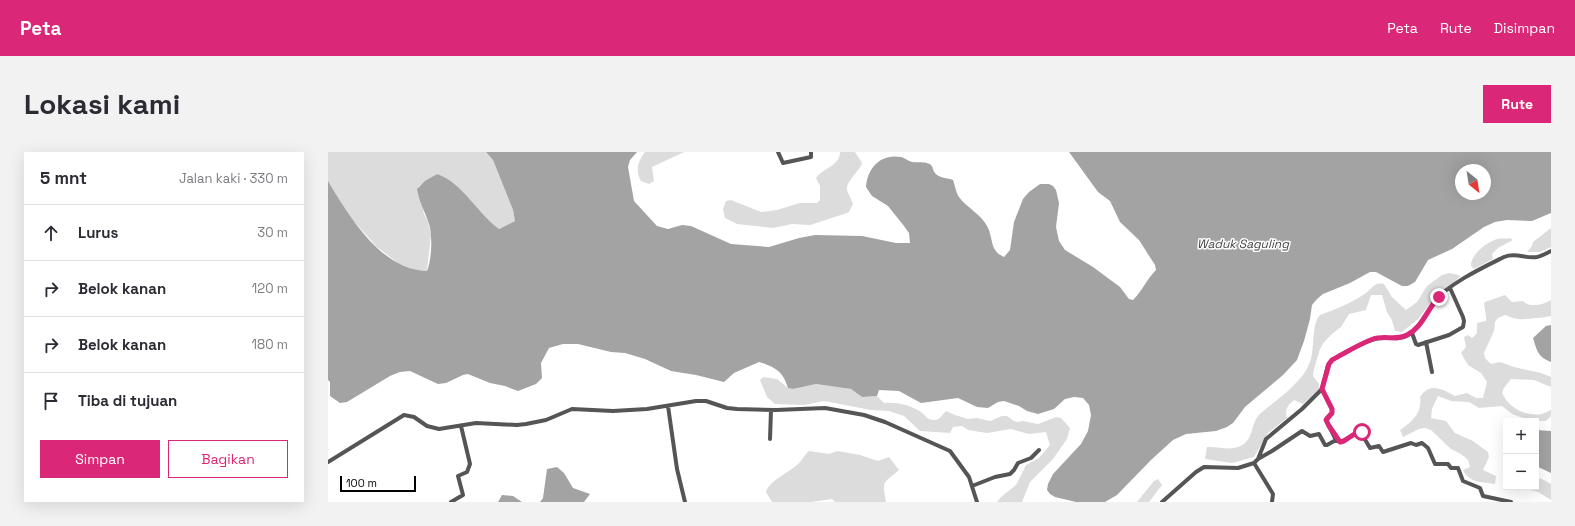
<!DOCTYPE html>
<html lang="id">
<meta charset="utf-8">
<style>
:root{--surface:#fff;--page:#f2f2f3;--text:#2b2b33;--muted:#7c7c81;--line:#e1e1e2;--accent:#db2777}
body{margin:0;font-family:"Space Grotesk",sans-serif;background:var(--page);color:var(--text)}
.controls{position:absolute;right:12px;bottom:12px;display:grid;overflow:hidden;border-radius:0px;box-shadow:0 4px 16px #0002}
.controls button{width:36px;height:36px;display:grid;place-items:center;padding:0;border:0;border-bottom:1px solid var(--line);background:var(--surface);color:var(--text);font:20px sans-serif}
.compass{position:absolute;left:1127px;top:12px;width:36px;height:36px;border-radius:50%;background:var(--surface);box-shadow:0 4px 16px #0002;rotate:150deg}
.scale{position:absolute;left:12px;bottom:10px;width:76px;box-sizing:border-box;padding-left:4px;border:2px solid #000;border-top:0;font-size:11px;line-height:14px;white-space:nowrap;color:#000;-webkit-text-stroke:3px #fff;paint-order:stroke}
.stop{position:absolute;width:12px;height:12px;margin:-9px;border:3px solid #db2777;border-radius:50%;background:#fff}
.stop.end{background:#db2777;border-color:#fff;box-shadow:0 1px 4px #0008}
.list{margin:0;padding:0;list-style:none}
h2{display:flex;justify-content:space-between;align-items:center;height:52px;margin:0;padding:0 16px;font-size:17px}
h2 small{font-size:13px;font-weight:400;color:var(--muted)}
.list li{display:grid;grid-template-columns:26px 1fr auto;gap:12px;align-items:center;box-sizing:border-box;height:56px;padding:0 16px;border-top:1px solid var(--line)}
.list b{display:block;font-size:15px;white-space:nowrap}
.list em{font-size:13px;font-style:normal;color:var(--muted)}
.actions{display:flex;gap:8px;padding:12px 16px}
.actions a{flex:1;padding:9px 0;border:1px solid var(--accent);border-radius:0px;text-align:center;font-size:14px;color:var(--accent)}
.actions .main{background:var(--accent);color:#fff}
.icon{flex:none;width:22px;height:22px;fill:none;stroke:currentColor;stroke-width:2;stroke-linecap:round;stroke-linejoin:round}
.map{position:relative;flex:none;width:1223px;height:350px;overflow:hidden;border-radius:0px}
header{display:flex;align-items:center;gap:24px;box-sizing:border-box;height:56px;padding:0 20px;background:var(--accent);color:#fff}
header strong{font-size:19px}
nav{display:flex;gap:22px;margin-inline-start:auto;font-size:14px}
.intro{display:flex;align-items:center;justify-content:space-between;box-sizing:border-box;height:96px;padding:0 24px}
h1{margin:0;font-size:28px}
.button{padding:10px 18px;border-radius:0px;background:var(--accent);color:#fff;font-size:14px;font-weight:700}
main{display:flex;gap:24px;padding:0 24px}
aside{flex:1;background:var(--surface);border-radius:0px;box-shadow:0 4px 16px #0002}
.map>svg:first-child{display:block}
.green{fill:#dcdcdc}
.water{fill:#a3a3a3;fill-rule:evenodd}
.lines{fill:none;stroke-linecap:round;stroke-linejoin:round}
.minor{stroke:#555;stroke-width:4}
.route{stroke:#db2777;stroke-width:5}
.labels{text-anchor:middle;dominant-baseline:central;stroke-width:3;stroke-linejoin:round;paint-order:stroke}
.water-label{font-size:12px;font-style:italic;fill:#444;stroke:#fff}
</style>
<header>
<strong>Peta</strong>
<nav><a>Peta</a><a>Rute</a><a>Disimpan</a></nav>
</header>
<div class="intro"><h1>Lokasi kami</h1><a class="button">Rute</a></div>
<main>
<aside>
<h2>5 mnt<small>Jalan kaki · 330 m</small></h2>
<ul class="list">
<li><svg class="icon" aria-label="ahead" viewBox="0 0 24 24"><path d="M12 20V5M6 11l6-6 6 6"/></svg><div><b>Lurus</b></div><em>30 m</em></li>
<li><svg class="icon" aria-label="right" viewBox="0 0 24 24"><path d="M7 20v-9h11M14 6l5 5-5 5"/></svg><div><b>Belok kanan</b></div><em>120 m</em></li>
<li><svg class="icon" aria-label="right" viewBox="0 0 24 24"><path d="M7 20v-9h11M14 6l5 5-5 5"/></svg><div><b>Belok kanan</b></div><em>180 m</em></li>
<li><svg class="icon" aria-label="arrive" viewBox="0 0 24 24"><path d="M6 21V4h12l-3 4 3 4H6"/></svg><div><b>Tiba di tujuan</b></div></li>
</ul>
<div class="actions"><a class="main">Simpan</a><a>Bagikan</a></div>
</aside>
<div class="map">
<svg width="1223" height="350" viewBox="0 0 1223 350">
<rect width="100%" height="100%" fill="#fff"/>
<!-- green -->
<path class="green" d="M0 0H158L165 8 185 58 187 69 171 77 163 71 109 22 107 23 90 35 96 62 100 70 103 83 99 119 87 118 70 111 49 95 23 66 0 29Z
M317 0H356L324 15 326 29 321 32 313 29C307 19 310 9 317 0Z
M512 0H527L534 11C532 19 517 30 519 38 520 42 524 48 525 52L521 60 516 62 482 73 464 72 445 76 409 72 397 66 395 57 398 49 403 48 433 60 449 58 472 51H489L492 48V34L488 26C495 16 512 14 512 0Z
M1223 76V95L1212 100H1199L1204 94 1205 90Z
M1182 86 1185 88 1170 96 1164 102 1165 107 1146 117 1143 114C1142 103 1159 90 1169 87 1173 86 1178 87 1182 86Z
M1121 121 1131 123 1132 125 1108 144 1090 167 1074 180 1067 179 1064 168 1059 160 1054 143H1043L1038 158 1021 162 1013 175 1005 181 996 190 992 197 986 217 985 224 991 232V237L975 252 966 248C959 254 957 257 959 266L940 281 926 305 904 311 877 307 879 295C892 294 902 300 914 293 925 287 923 273 930 264 932 261 936 259 939 256 954 244 975 229 982 210 987 198 983 172 992 163 1008 157 1024 151 1038 141 1045 136 1046 130 1056 132L1064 145 1078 158 1089 150 1099 134 1114 123Z
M1177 143 1184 150 1195 149C1201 156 1215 153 1223 148V164C1220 165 1193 168 1190 167 1186 167 1181 164 1177 163L1170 166 1167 170 1166 179 1156 201 1157 206 1163 212 1172 210 1186 215 1213 221 1223 225V235L1206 228 1183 227 1176 236 1174 241C1181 256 1198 265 1214 262 1217 261 1220 259 1223 258V264L1218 269H1212L1201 268 1184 262 1174 254 1151 256 1141 250 1123 249 1110 244 1104 257 1103 266 1118 269 1127 281 1145 289 1160 300 1161 305 1155 318 1168 324 1167 332C1154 330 1141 331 1135 318L1142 315 1140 308 1133 302 1123 297 1103 278 1097 276 1091 277 1075 285 1072 278C1083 271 1095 260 1092 245 1102 230 1114 237 1127 244L1139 241 1148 246H1155L1159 230 1153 221 1140 213 1133 201 1138 195 1136 185 1140 183 1144 186 1149 181V171L1158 169V164L1156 152 1157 150Z
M435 225 449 227 460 236 465 237 488 232 523 237 534 245 549 244 556 251C569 250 582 253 593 260 597 263 599 268 606 268 612 268 614 263 618 259L627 263 640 267 649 266 662 269 674 264H679L686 269 690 270 695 269 710 272 728 265 733 266 742 276 739 287 725 307 702 330 694 350H669L673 345 688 333 698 313 711 306 722 293 718 280 701 282 683 277 659 281 640 278 634 274 625 275 622 281 592 279 576 264 561 259 543 258 496 249 476 253 447 252 439 245 432 228Z
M481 299 501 302 509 299 532 303 550 309 561 305 571 318C555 332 554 327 558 350H507L504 347 483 350H444L438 340C441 329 460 321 469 313 474 309 476 303 481 299Z
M1208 326 1214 327 1223 332V348L1210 340 1190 335H1208Z
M830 327 834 333 821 350H809L826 329Z"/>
<!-- water -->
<path class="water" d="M158 0H309L302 8 300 15 306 49 329 74 340 77 354 73 363 74 403 92 441 95 471 86 487 83 534 84 568 91H582L581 81 576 74 560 54 544 44 538 35C539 17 552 1 573 5 577 6 580 9 584 10 590 11 598 9 603 13 605 15 605 19 607 21 611 26 620 26 625 28 627 33 628 41 631 45 639 56 653 62 659 74 666 87 661 98 676 105L682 98 686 70 695 47 701 40 712 32H721L725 34 728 38 731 51 728 75 731 89 737 98 765 115 792 135 801 147 805 148C814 139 819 127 828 118L827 113 811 88 792 70 782 49 770 40 741 0H1223V61L1204 69 1179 68 1167 70 1156 75 1124 97 1100 108 1087 130 1080 134H1074L1048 120H1042L1022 131 995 142 989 147 984 153 982 167 976 189 969 208 955 223 917 255 905 271 899 275 888 279 858 282 845 288 823 308 789 343 777 350H748L727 345 722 342 719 338 720 332 725 322 753 292 760 279 763 263 761 253 755 246 746 245 737 247 726 257 710 262 699 259 691 254 676 249 670 250 660 256 649 255 630 246 593 251 571 239 551 238 549 244 534 245 523 237 488 232 465 237 460 236C455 219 447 215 431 210L406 221 396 230 368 223 343 219 317 207 297 201 283 200 250 192H235L221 196 213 211 214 226 208 232 190 239 177 234 162 231 140 222 135 223 118 231 110 232 82 219 72 220 62 224 19 250 12 251 2 244V230L0 228V29C22 65 52 117 99 119 104 107 105 81 100 69 96 58 91 49 89 37L97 29 109 22C135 31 149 61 171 77L187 69 185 58 165 8ZM1133 18H1157V42H1133Z
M1223 173V210C1210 205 1209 199 1205 186L1218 174Z
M1208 278 1223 279V321L1208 314Z
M229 315 236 321 245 336 262 342 256 350H212L215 346 219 317Z
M174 343 185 344 194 350H170Z"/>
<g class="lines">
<!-- minor -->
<path class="minor" d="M450 0 455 11 483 5V0
M1084 181 1088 192 1090 193 1121 183 1135 175 1136 169 1135 165 1122 136
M1098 190 1104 220
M340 254 349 317 357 350
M442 287 443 258
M1008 288 1013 290 1032 279 1042 296 1051 294 1055 300 1083 291 1088 293 1094 291 1100 296 1107 312H1120L1123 316H1130L1135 329 1152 336 1155 344 1183 350
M930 307 944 299 974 279 982 284 991 282 997 293H999L1008 288 999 270V266L1004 261V257L994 237
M0 310 76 263 86 265 99 274 111 277 148 271 189 273 198 272 218 268 244 257 285 259 319 257 368 249H378L399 256 409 257 448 258 497 256 536 263 557 270 622 299 641 325 649 350
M926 311 945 342 944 350
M644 334 667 325 682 322 686 318 690 311 703 306 711 298
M123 350 135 343 130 324 139 320 142 312 133 274
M834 350 868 320 876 315 910 316 926 311 930 307 938 287 974 257 994 237 1000 213 1004 208C1018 201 1032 191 1047 187 1058 184 1071 189 1080 183 1093 175 1098 161 1107 149 1120 132 1156 115 1176 105 1188 100 1197 107 1209 105 1214 104 1219 101 1223 99"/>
</g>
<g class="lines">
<!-- route -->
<path class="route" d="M1034 280 1031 279 1016 289 1012 290 1001 274 998 268 1004 261V257L994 237 1001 212 1004 208C1017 201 1031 192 1045 187 1056 183 1069 189 1079 183 1095 175 1099 157 1111 145"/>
</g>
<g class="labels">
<!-- water labels -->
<g class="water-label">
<text x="915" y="92">Waduk Saguling</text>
</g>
</g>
</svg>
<div class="controls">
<button>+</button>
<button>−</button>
</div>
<svg class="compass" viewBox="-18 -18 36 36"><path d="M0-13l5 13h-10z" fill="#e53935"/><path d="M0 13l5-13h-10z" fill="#7c7c81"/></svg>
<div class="scale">100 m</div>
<div class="stop" style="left:1034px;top:280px"></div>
<div class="stop end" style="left:1111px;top:145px"></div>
</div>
</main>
